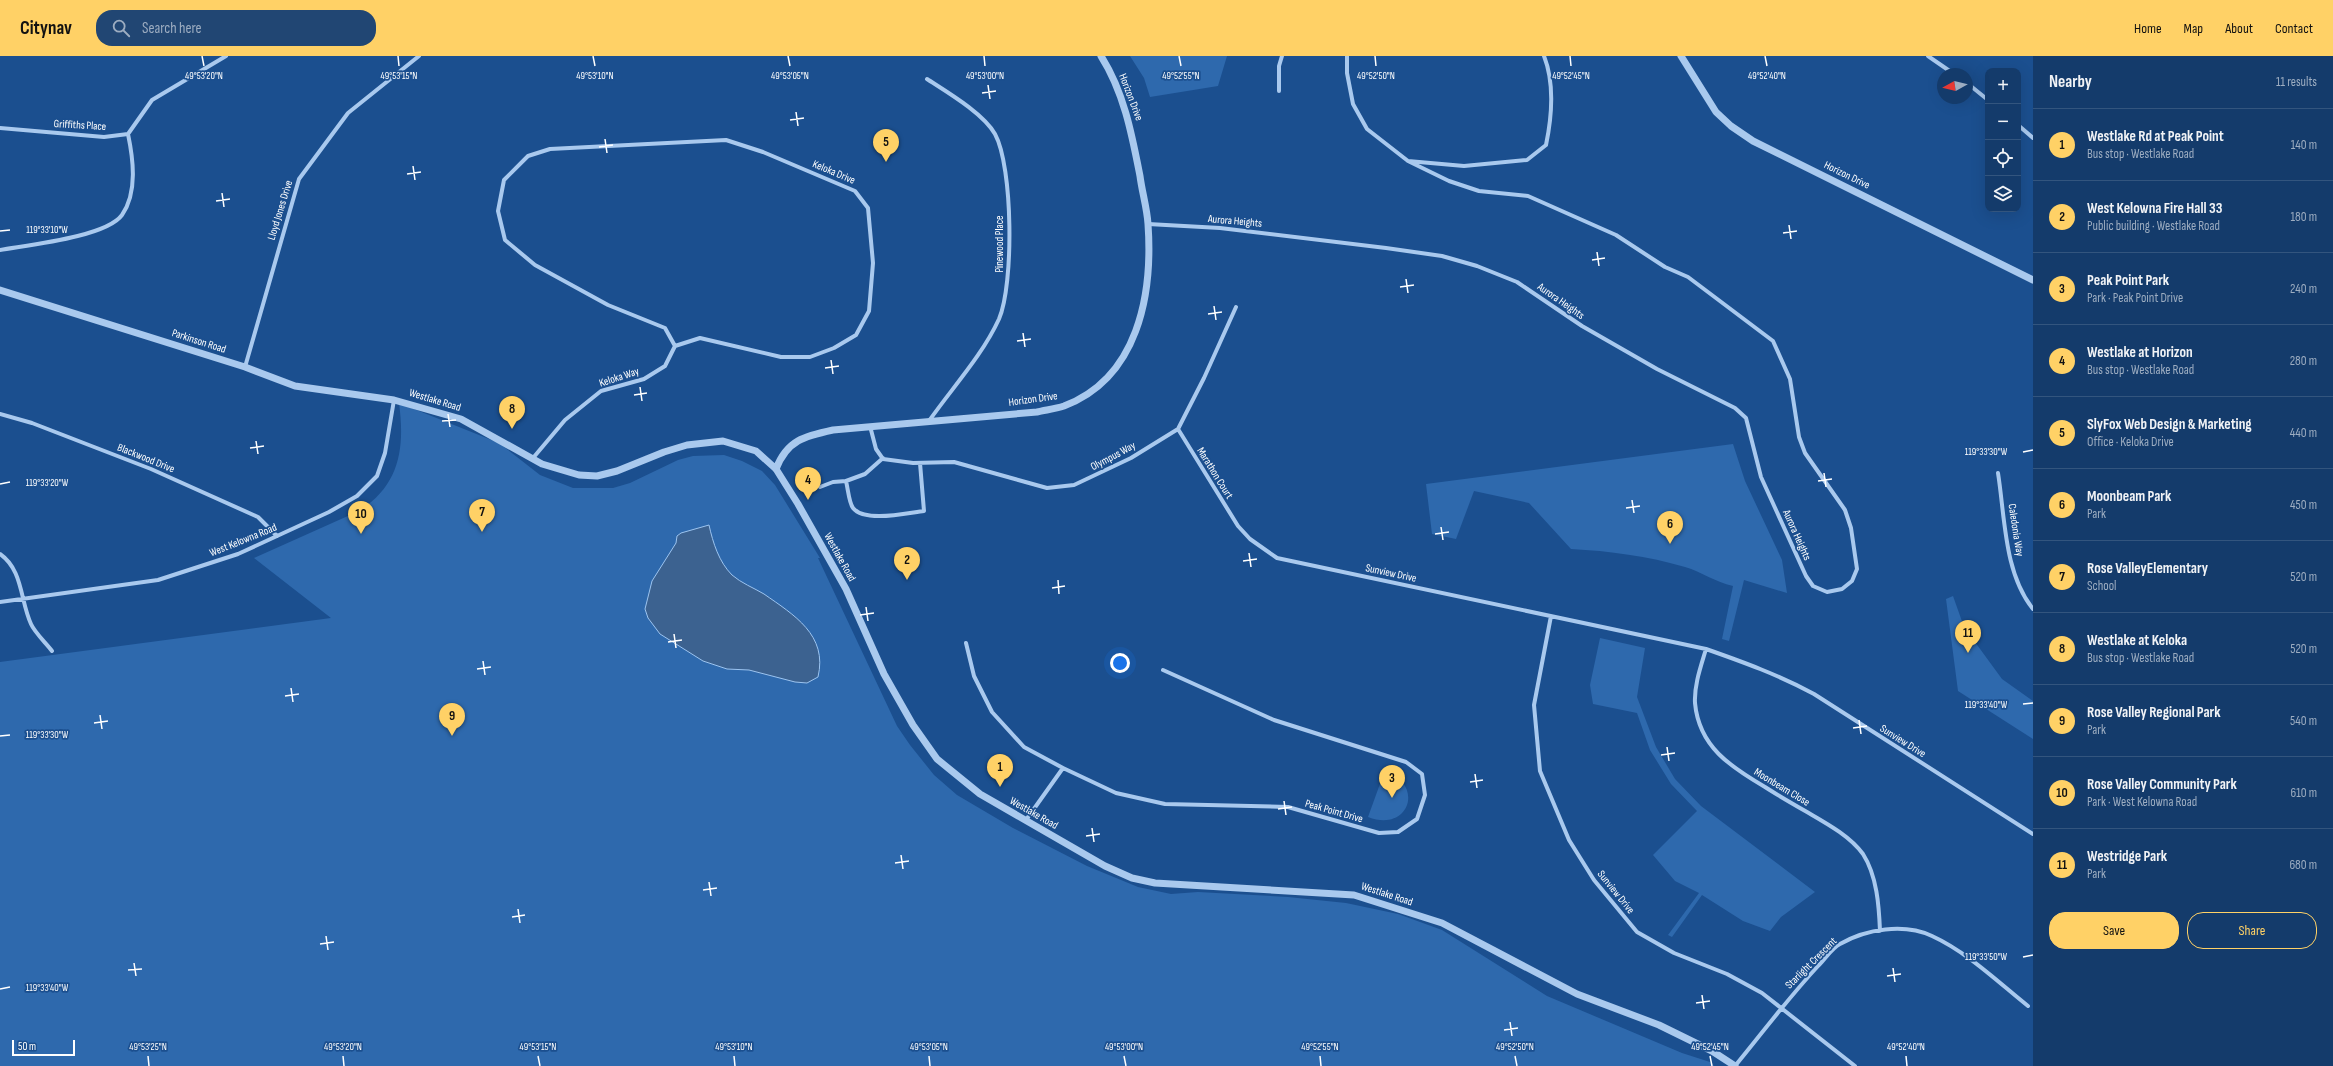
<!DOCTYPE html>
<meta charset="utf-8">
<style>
:root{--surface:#143b6b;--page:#214673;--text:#f1f3f6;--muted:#9dadc1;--line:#33557e;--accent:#ffd166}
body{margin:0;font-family:"Sofia Sans Condensed",sans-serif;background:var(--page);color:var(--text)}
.controls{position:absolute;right:12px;top:12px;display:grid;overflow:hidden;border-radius:8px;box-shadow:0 4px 16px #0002}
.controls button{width:36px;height:36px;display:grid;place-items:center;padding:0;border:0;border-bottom:1px solid var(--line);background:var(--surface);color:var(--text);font:20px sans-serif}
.compass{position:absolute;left:1937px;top:12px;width:36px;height:36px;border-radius:50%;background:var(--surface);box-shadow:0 4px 16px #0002;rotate:262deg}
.scale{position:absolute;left:12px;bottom:10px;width:63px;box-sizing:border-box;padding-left:4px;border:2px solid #fff;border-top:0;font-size:11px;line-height:14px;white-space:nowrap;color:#fff;-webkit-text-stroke:3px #1b4f8f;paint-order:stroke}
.you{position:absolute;left:1120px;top:607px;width:14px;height:14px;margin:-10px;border:3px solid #fff;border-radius:50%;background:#1a73e8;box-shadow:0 0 0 6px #1a73e833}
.badge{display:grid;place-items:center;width:26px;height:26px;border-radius:50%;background:var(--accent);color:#111;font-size:13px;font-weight:700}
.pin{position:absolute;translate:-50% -33px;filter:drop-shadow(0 1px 2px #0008)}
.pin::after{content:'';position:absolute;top:21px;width:14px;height:12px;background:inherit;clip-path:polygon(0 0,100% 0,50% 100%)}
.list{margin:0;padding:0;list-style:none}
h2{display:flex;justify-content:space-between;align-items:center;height:52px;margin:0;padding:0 16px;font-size:17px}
h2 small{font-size:13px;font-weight:400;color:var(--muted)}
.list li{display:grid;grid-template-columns:26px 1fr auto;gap:12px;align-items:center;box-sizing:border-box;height:72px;padding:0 16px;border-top:1px solid var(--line)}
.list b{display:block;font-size:15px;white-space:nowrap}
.list p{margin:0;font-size:13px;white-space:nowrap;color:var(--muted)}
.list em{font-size:13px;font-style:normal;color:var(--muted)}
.actions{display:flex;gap:8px;padding:12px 16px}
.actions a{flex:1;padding:9px 0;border:1px solid var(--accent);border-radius:16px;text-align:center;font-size:14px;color:var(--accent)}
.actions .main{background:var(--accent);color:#111}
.icon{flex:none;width:22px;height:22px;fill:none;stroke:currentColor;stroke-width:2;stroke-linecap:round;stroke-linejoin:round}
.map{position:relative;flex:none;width:2033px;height:1010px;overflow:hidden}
header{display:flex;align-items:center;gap:24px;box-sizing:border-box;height:56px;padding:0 20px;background:var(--accent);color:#111}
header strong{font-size:19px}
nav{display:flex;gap:22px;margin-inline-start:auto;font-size:14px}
.search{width:280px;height:36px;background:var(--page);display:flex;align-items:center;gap:10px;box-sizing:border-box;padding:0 14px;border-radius:16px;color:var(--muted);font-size:15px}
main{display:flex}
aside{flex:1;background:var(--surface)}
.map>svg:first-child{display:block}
.green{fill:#2e69ad}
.water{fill:#3c6290;stroke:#9cc4f0}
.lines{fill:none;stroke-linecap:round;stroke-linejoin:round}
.minor{stroke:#a9c9ee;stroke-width:4}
.tertiary{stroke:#a9c9ee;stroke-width:7}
.ticks{fill:none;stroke:#fff;stroke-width:1.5}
.labels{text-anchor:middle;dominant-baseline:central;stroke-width:3.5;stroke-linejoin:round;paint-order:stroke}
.street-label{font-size:11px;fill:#fff;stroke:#1b4f8f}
.ticks-label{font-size:10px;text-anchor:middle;fill:#fff;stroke:#1b4f8f;stroke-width:3.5;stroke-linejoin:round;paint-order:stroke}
</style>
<header>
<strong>Citynav</strong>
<div class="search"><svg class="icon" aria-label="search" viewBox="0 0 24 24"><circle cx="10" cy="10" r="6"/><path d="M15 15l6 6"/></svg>Search here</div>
<nav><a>Home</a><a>Map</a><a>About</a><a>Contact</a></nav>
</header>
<main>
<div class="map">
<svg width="2033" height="1010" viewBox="0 0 2033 1010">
<rect width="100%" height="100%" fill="#1b4f8f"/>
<!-- green -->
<path class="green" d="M1130 0H1227L1218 30 1150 41 1144 22Z
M399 347 499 387 540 419 573 432H613L630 427 678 404 693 400 724 399 742 405 762 415 775 429 820 502H818L897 670 910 689 934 719 957 739 1013 772 1087 810 1138 831 1171 838 1198 836 1288 841 1346 847 1398 858 1442 874 1547 940 1682 997 1710 1006 1714 1010H0V606L331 562 254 502 359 455C400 429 405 392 399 347Z
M1733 388 1745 425 1782 504 1787 537 1744 524 1729 585 1722 583 1733 530C1715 526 1702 516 1685 511 1648 500 1609 495 1571 493L1529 447 1474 435 1456 483 1432 478 1426 428Z
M1953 540 1964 571 2002 623 2033 645V683L1958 635 1946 543Z
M1600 582 1645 592 1637 641 1656 691 1675 723 1701 750 1815 836 1781 861 1770 875 1743 865 1702 839 1672 881 1668 879 1699 837 1675 825 1653 799 1697 755 1671 728 1650 694 1637 657 1593 648 1590 629Z
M1385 714C1426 730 1408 777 1368 761Z"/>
<!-- water -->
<path class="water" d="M709 469C713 487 719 506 732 519 741 527 754 532 764 538 794 559 828 579 818 621L807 627 795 626 749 614 727 613 703 605 660 578 648 562 645 553 652 525 676 487 677 480 681 477Z"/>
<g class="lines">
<!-- minor -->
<path class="minor" d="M1347 0V17L1353 48 1367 73 1408 105 1464 110 1527 104 1546 89C1552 60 1555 28 1544 0
M1928 0 1954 18
M927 23C947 36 983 57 995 78 1013 111 1014 228 999 263 982 300 952 332 929 365
M1967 27 1988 44
M1279 35V10L1282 0
M2018 69 2033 82
M0 72 104 81 128 78 152 44 226 0
M726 84 763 96 855 135 868 152 873 207 869 255 856 279 834 292 810 301H781L700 282 675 290 665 272 608 249 535 209 505 184 498 155 504 124 528 100 550 93Z
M1148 168 1220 172 1386 192 1442 200 1477 210 1517 226 1582 270 1657 313 1735 352 1746 362 1761 421 1806 520 1813 530 1827 536 1842 533 1852 525 1857 513 1851 472 1845 454 1805 397 1799 381 1790 323 1773 285 1688 221 1665 211 1616 179 1528 140 1479 135 1449 125 1408 105
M0 194C28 189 106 181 122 159 138 136 133 102 128 78
M245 311 299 123 348 57 419 0
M0 358 32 367 151 413 258 461 277 480
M870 370 876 393 883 403 913 407 954 406 1047 432 1074 429 1131 402 1178 373 1204 322 1236 251
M1178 373 1238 470 1250 483 1277 502 1706 593C1743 606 1779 619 1814 638L2033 778
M533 402 565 364 601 335 644 323 665 310 675 290
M1998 417C2005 461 2004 517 2033 553
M846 425 865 418 883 402
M820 431 833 426 846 425C848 433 849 447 853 452 865 467 907 457 924 455L920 407
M0 498C23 514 20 544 31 568 35 577 46 587 52 595
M0 546 158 524 238 498 329 456 357 440 377 420 385 397 394 344
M1551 560 1534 649 1540 715 1569 784 1594 824 1637 876 1674 897 1727 918 1762 937 1855 1010
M966 587 974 620 992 656 1024 691 1063 712 1116 737 1165 748 1288 751 1379 777 1398 776 1417 763 1425 739 1422 718 1406 706 1274 664 1163 614
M1706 593C1701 610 1694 629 1695 647 1699 691 1731 711 1765 731 1779 740 1793 748 1807 756 1826 767 1850 780 1863 798 1877 820 1879 850 1880 875
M1026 764 1063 712
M1735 1010C1763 976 1789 941 1819 909 1825 903 1832 892 1840 888 1866 873 1904 867 1932 880 1967 896 1998 926 2028 950"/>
<!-- tertiary -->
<path class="tertiary" d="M1681 0 1716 56 1731 70 1753 85 2033 224
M0 234 245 311 295 330 394 344 461 363 542 408 579 419 597 420 617 415 664 396 687 389 723 385 756 395 776 413 798 448 846 533 884 618 913 669 937 703 980 738 1105 810 1132 822 1155 827 1354 839 1442 867 1577 938 1659 969 1712 995 1735 1010
M776 413C787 384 805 380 833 374L1037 356C1045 354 1055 353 1064 350 1138 322 1153 239 1148 168 1147 152 1142 136 1140 120 1132 79 1124 36 1101 0"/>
</g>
<!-- ticks -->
<path class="ticks" d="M202 0 204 10M398 0 399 10M593 0 595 10M788 0 790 10M984 0 985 10M1179 0 1181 10M1375 0 1376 10M1570 0 1571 10M1765 0 1767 10M988 29 990 43M982 37 996 35M796 56 798 70M790 64 804 62M605 83 607 97M599 91 613 89M413 110 415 124M407 118 421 116M222 137 224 151M216 145 230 143M1789 169 1791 183M0 175 10 174M1783 177 1797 175M1597 196 1599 210M1592 204 1605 202M1406 223 1408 237M1400 231 1414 229M1214 250 1216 264M1208 258 1222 256M1023 277 1025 291M1017 285 1031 283M831 304 833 318M825 312 839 310M640 331 642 345M634 339 647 337M448 358 450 371M442 365 456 364M256 385 258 398M250 392 264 390M2023 396 2033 394M1824 417 1826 431M1818 425 1832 423M0 428 10 426M1632 444 1634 457M1626 452 1640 450M1441 471 1443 484M1435 478 1449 476M1249 497 1251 511M1243 505 1257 503M1058 524 1059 538M1052 532 1065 530M866 551 868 565M860 559 874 557M674 578 676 592M668 586 682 584M483 605 485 619M477 613 491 611M291 632 293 646M285 640 299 638M2023 648 2033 647M100 659 102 673M1859 664 1861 678M94 667 108 665M1853 672 1867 670M0 680 10 679M1667 691 1669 705M1661 699 1675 697M1475 718 1477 732M1470 726 1483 724M1284 745 1286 759M1278 753 1292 751M1092 772 1094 786M1086 780 1100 778M901 799 903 813M895 807 909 805M709 826 711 840M703 834 717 832M518 853 520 867M512 861 525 859M326 880 328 894M320 888 334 886M2023 901 2033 899M134 907 136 920M1893 912 1895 926M128 914 142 913M1887 920 1901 918M0 933 10 931M1702 939 1704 953M1696 947 1710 945M1510 966 1512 980M1504 974 1518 972M148 1000 149 1010M343 1000 344 1010M538 1000 540 1010M734 1000 735 1010M929 1000 930 1010M1124 1000 1126 1010M1320 1000 1321 1010M1515 1000 1517 1010M1710 1000 1712 1010M1906 1000 1907 1010"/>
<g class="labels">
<!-- street labels -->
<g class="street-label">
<text transform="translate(1131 41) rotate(69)">Horizon Drive</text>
<text transform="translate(80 69) rotate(3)">Griffiths Place</text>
<text transform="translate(834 116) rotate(23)">Keloka Drive</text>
<text transform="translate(1847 119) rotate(26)">Horizon Drive</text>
<text transform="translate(280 154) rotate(-73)">Lloyd Jones Drive</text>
<text transform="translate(1235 165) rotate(5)">Aurora Heights</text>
<text transform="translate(999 188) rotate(-90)">Pinewood Place</text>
<text transform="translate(1561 245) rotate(35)">Aurora Heights</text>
<text transform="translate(199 285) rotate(18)">Parkinson Road</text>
<text transform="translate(619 321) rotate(-18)">Keloka Way</text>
<text transform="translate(1033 343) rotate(-8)">Horizon Drive</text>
<text transform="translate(435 344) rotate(17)">Westlake Road</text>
<text transform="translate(1113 400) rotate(-28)">Olympus Way</text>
<text transform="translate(146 402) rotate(22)">Blackwood Drive</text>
<text transform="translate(1215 417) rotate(58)">Marathon Court</text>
<text transform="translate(2016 474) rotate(81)">Caledonia Way</text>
<text transform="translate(1797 479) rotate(66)">Aurora Heights</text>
<text transform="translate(243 484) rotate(-22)">West Kelowna Road</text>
<text transform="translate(840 501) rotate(61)">Westlake Road</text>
<text transform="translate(1391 517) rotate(12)">Sunview Drive</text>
<text transform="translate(1903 685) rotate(32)">Sunview Drive</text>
<text transform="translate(1782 731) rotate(31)">Moonbeam Close</text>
<text transform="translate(1334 755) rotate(16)">Peak Point Drive</text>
<text transform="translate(1034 757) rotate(30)">Westlake Road</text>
<text transform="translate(1616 836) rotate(51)">Sunview Drive</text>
<text transform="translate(1387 838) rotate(18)">Westlake Road</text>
<text transform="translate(1811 907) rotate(-45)">Starlight Crescent</text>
</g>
</g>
<g class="ticks-label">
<text x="204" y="23">49°53'20"N</text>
<text x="399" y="23">49°53'15"N</text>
<text x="595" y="23">49°53'10"N</text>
<text x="790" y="23">49°53'05"N</text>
<text x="985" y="23">49°53'00"N</text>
<text x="1181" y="23">49°52'55"N</text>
<text x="1376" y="23">49°52'50"N</text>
<text x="1571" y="23">49°52'45"N</text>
<text x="1767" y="23">49°52'40"N</text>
<text x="47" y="177">119°33'10"W</text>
<text x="1986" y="399">119°33'30"W</text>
<text x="47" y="430">119°33'20"W</text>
<text x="1986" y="652">119°33'40"W</text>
<text x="47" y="682">119°33'30"W</text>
<text x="1986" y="904">119°33'50"W</text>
<text x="47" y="935">119°33'40"W</text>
<text x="148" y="994">49°53'25"N</text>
<text x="343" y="994">49°53'20"N</text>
<text x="538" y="994">49°53'15"N</text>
<text x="734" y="994">49°53'10"N</text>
<text x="929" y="994">49°53'05"N</text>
<text x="1124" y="994">49°53'00"N</text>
<text x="1320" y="994">49°52'55"N</text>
<text x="1515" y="994">49°52'50"N</text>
<text x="1710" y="994">49°52'45"N</text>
<text x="1906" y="994">49°52'40"N</text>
</g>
</svg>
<div class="controls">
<button>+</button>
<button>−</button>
<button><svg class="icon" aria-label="locate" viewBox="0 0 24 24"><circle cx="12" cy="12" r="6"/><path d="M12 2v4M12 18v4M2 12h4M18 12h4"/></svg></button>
<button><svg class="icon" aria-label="layers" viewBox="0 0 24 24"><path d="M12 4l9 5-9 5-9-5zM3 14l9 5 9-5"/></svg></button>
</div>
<svg class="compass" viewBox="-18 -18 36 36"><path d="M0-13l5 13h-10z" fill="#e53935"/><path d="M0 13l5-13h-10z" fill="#9dadc1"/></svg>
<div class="scale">50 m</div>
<div class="you"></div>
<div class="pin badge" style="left:1000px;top:731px">1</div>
<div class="pin badge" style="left:907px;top:524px">2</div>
<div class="pin badge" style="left:1392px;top:742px">3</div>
<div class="pin badge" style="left:808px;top:444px">4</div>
<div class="pin badge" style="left:886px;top:106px">5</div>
<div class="pin badge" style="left:1670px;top:488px">6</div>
<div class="pin badge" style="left:482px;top:476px">7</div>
<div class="pin badge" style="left:512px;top:373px">8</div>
<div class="pin badge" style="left:452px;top:680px">9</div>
<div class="pin badge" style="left:361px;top:478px">10</div>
<div class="pin badge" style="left:1968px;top:597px">11</div>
</div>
<aside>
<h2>Nearby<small>11 results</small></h2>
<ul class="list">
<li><span class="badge">1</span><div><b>Westlake Rd at Peak Point</b><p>Bus stop · Westlake Road</p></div><em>140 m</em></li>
<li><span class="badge">2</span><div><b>West Kelowna Fire Hall 33</b><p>Public building · Westlake Road</p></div><em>180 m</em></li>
<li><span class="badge">3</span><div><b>Peak Point Park</b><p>Park · Peak Point Drive</p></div><em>240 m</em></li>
<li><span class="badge">4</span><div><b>Westlake at Horizon</b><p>Bus stop · Westlake Road</p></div><em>280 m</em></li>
<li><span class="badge">5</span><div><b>SlyFox Web Design &amp; Marketing</b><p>Office · Keloka Drive</p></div><em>440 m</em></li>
<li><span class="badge">6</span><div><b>Moonbeam Park</b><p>Park</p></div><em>450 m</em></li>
<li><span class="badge">7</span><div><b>Rose ValleyElementary</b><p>School</p></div><em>520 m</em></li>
<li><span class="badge">8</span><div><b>Westlake at Keloka</b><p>Bus stop · Westlake Road</p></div><em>520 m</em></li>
<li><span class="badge">9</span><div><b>Rose Valley Regional Park</b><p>Park</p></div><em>540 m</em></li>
<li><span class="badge">10</span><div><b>Rose Valley Community Park</b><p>Park · West Kelowna Road</p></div><em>610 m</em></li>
<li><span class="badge">11</span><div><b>Westridge Park</b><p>Park</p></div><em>680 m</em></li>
</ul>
<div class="actions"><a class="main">Save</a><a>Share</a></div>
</aside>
</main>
